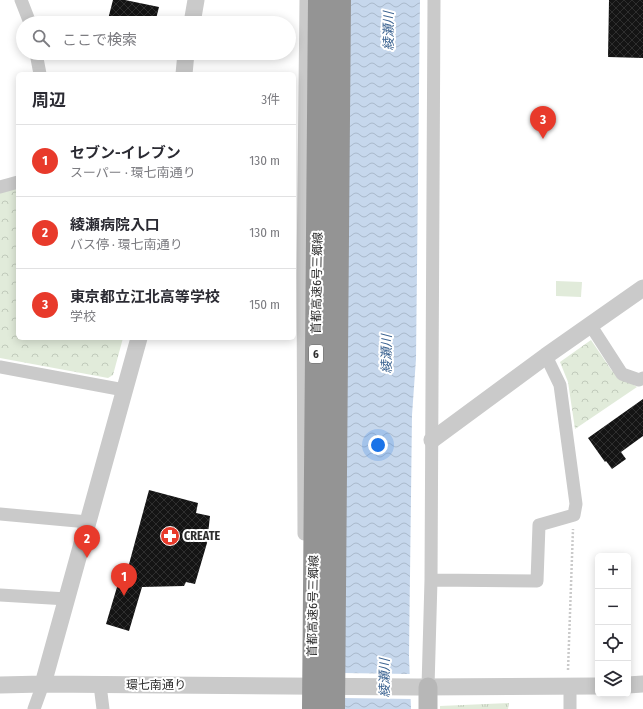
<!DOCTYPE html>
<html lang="ja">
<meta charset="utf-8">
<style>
:root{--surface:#fff;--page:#f7f7f7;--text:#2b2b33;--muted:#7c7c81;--line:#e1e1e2;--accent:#e83a2b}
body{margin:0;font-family:"Fira Sans Condensed","Noto Sans JP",sans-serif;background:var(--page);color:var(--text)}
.controls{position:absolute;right:12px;bottom:12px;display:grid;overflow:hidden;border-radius:6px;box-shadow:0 2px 10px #0003}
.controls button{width:36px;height:36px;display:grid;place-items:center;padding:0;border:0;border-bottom:1px solid var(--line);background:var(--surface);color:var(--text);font:20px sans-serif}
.you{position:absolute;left:378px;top:445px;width:14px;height:14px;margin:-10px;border:3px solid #fff;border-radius:50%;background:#1a73e8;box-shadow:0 0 0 6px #1a73e833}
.badge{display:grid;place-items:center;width:26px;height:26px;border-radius:50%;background:var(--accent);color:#fff;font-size:13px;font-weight:700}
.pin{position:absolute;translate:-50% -33px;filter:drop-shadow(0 1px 2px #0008)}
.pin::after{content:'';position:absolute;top:21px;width:14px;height:12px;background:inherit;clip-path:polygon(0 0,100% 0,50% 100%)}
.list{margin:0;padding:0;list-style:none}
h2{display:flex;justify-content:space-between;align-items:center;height:52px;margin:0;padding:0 16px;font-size:17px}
h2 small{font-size:13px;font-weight:400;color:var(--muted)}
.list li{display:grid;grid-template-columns:26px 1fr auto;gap:12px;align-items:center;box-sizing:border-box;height:72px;padding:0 16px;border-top:1px solid var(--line)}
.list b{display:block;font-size:15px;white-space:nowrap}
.list p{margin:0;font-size:13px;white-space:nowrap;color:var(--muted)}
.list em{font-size:13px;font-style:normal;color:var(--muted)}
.icon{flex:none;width:22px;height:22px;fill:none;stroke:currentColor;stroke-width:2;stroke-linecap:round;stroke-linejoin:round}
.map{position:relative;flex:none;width:643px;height:709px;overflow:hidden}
.search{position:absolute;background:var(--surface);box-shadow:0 2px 10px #0003;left:16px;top:16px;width:280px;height:44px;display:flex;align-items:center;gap:10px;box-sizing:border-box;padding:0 14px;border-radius:22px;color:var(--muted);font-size:15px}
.panel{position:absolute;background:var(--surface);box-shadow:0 2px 10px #0003;left:16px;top:72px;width:280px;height:268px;border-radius:6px}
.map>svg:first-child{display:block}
.grass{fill:url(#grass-tufts)}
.park{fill:url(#park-crowns)}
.pitch{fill:#e1ebda}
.water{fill:url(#water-waves)}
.pier{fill:#fff}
.building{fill:url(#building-cross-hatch)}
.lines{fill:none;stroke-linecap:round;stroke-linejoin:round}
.path{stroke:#cacaca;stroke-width:2.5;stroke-dasharray:2 2;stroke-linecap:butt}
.minor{stroke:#cacaca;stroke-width:13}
.tertiary{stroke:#cacaca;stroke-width:17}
.secondary{stroke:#b7b7b7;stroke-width:19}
.motorway-bridge{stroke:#949494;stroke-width:22}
.labels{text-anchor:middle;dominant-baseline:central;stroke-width:4;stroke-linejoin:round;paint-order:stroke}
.shield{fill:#fff;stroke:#6c6c6c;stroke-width:1}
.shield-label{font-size:11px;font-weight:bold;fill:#2d2d2d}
.street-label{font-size:12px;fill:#2d2d2d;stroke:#fff}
.poi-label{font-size:12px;font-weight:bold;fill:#2d2d2d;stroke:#fff;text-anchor:start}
.water-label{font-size:13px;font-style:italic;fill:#3a6290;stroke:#fff}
</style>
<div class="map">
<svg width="643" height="709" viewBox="0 0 643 709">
<defs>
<pattern id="grass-tufts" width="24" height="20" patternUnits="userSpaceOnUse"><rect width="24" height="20" fill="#e1ebda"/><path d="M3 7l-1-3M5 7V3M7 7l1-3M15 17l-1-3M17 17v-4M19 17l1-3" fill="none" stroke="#c1cabb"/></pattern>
<pattern id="park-crowns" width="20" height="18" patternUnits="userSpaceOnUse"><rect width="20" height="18" fill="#e1ebda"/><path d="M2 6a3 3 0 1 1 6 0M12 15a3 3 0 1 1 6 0" fill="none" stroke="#c1cabb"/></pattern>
<pattern id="water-waves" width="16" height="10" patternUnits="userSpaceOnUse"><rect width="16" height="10" fill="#c6d7ec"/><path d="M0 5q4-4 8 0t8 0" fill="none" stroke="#aab9cb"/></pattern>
<pattern id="building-cross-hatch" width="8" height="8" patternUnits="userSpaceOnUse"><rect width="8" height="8" fill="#141414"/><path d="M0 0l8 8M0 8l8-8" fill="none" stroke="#2e2e2e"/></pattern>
</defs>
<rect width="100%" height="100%" fill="#fff"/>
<!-- grass -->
<path class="grass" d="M509 703 508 709H440V706Z"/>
<!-- park -->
<path class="park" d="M18 188V338H123L113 375 108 378 0 358V193Z
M591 340 612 371 637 387 575 429 568 382 560 362Z"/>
<!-- pitch -->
<path class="pitch" d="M556 281 582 282 581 297 556 296Z"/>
<!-- water -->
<path class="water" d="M350 0H420L416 359 412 415 409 656 411 709H344Z"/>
<!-- pier -->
<path class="pier" d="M342 673 411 674 413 699 342 698Z"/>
<!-- building -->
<path class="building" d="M113 0H125L159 7 155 23H107Z
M609 0H643V58L608 57Z
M643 399V436L621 452 626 459 612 469 606 461 605 462 588 438Z
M149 490 198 503 196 513 210 516 207 543 195 584 186 582 184 586 142 587 129 631 106 624 120 577 125 579Z"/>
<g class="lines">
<!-- path -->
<path class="path" d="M568 670 573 529"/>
<!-- minor -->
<path class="minor" d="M21 0 30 23
M36 53 40 74
M0 187 18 182
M591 326 622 374 639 380 643 378
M0 367 124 390
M0 514 88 522
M304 534 303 274 306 0
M431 580 537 581 539 525 574 515 576 504 560 385 546 356
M0 595 67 599
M100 685 103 709
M428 687 431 580 434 0
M34 709 43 684
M570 709V686"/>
<!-- tertiary -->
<path class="tertiary" d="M192 23 196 0
M184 74 186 53
M432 440 546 356 643 288
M43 684 139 338
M0 685 43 684 417 687 598 686
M628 685 643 684"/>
<!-- secondary -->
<path class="secondary" d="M428 709V687"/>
<!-- motorway-bridge -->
<path class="motorway-bridge" d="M313 709 319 0
M334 709 340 0"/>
</g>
<!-- icons -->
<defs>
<g id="pharmacy-disc" transform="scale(1)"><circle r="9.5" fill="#e83a2b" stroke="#fff"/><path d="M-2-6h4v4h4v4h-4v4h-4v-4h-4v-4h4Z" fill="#fff"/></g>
</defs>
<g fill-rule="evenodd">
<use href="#pharmacy-disc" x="170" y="536"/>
</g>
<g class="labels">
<!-- shield labels -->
<rect class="shield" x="309" y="345" width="14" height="18" rx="3"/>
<g class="shield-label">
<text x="316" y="354">6</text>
</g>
<!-- street labels -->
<g class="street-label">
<text transform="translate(317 283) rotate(-89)">首都高速6号三郷線</text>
<text transform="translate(313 606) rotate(-89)">首都高速6号三郷線</text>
<text x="156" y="685">環七南通り</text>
</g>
<!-- poi labels -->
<g class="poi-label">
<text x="184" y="536">CREATE</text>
</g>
<!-- water labels -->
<g class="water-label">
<text transform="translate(388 31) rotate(-90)">綾瀬川</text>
<text transform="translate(386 354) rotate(-90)">綾瀬川</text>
<text transform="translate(384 678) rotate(-90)">綾瀬川</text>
</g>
</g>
</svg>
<div class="controls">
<button>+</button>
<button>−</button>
<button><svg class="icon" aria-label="locate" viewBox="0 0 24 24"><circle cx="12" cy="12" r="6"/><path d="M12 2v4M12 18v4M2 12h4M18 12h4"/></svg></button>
<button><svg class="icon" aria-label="layers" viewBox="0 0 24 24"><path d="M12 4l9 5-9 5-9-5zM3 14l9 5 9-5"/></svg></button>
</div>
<div class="you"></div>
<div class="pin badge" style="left:124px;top:596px">1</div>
<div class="pin badge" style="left:87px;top:558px">2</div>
<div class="pin badge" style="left:543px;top:139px">3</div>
<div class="search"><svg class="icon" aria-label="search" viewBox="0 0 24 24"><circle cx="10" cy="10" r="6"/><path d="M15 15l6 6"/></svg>ここで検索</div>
<section class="panel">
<h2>周辺<small>3件</small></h2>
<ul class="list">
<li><span class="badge">1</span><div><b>セブン-イレブン</b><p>スーパー · 環七南通り</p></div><em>130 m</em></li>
<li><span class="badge">2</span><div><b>綾瀬病院入口</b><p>バス停 · 環七南通り</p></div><em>130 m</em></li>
<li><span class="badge">3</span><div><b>東京都立江北高等学校</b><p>学校</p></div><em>150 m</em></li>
</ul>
</section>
</div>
